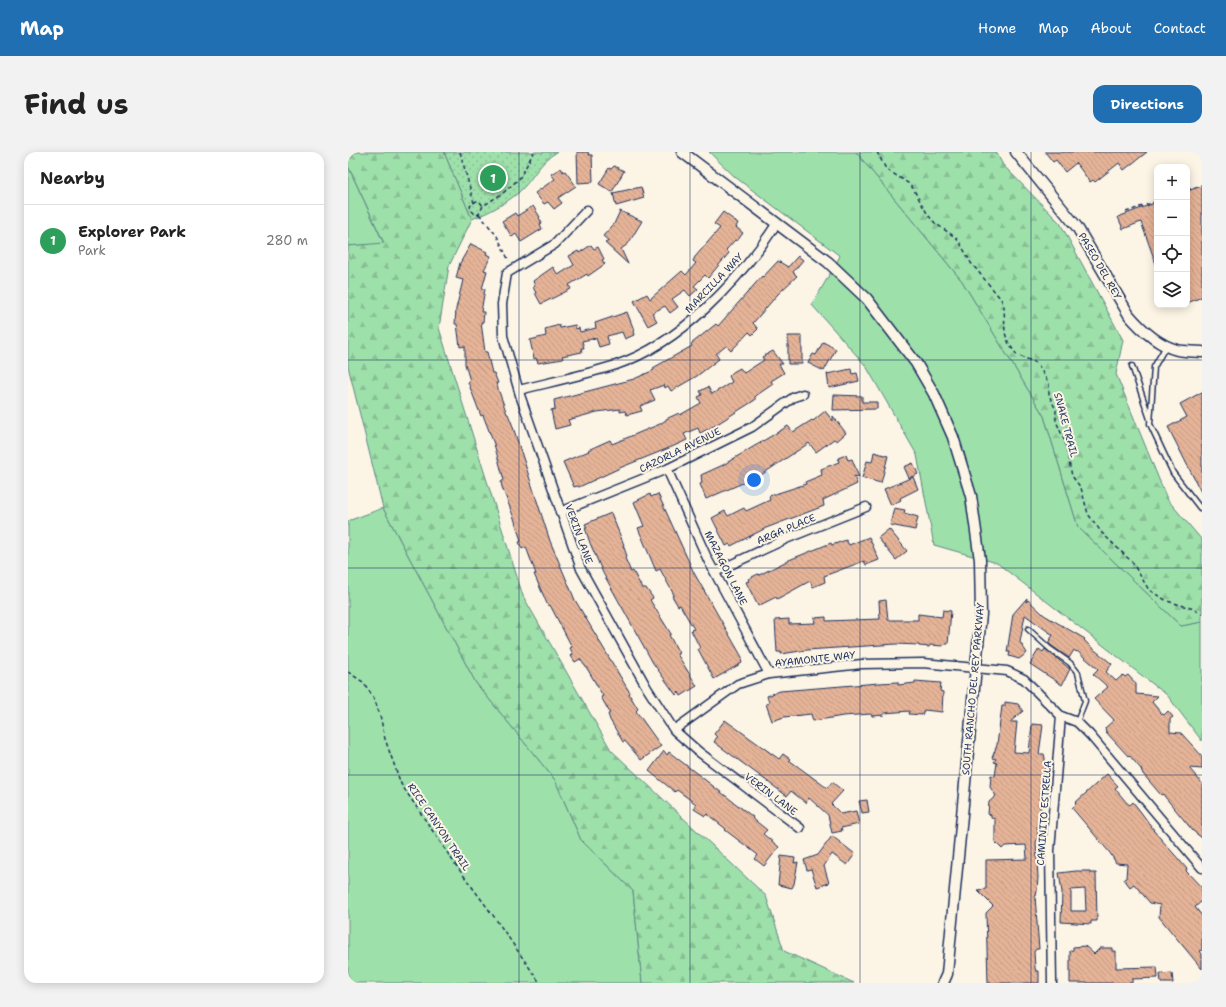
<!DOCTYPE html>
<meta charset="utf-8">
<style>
:root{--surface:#fff;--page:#f2f2f2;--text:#222;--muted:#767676;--line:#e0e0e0;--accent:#1f6fb2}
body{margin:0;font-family:"Shantell Sans",sans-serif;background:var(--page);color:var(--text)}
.controls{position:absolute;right:12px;top:12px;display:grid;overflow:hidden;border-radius:8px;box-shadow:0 2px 10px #0003}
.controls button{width:36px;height:36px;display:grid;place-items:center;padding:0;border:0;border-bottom:1px solid var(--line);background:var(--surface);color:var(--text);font:20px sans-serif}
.you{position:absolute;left:406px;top:328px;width:14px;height:14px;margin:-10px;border:3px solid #fff;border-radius:50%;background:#1a73e8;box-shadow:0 0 0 6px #1a73e833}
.badge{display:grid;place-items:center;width:26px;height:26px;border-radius:50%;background:var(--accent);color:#fff;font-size:13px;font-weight:700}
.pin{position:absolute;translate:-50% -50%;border:2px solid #fff;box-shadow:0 1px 4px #0006}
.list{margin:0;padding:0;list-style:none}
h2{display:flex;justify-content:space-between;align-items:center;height:52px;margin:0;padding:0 16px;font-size:17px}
h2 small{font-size:13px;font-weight:400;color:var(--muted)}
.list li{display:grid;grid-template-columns:26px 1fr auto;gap:12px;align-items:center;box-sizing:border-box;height:72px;padding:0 16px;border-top:1px solid var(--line)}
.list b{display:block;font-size:15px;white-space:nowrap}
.list p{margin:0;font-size:13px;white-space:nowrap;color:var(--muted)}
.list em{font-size:13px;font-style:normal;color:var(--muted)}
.icon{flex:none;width:22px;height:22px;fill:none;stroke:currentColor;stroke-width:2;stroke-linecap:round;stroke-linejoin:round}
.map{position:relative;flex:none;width:854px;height:831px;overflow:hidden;border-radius:12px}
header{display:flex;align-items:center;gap:24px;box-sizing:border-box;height:56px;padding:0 20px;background:var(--accent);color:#fff}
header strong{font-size:19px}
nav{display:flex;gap:22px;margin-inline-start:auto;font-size:14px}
.intro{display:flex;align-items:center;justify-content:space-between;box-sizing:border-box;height:96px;padding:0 24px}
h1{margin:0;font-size:28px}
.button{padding:10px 18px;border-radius:12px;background:var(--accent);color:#fff;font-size:14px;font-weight:700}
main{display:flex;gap:24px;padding:0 24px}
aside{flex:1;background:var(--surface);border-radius:12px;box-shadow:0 2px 10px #0003}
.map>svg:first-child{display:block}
.green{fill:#9ee0aa;stroke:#5c8884}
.forest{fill:url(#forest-firs);stroke:#5c8884}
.park{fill:url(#park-dots);stroke:#5c8884}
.building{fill:url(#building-back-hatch);stroke:#1b2f5e;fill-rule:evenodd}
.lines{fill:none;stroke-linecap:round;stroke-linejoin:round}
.service-casing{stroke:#1b2f5e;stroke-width:7}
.minor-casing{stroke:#1b2f5e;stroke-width:11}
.tertiary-casing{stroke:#1b2f5e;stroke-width:13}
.path{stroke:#1b2f5e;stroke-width:1.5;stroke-dasharray:4 3;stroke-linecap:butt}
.service{stroke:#fcf5e5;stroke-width:4}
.minor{stroke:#fcf5e5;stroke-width:8}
.tertiary{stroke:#fcf5e5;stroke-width:10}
.grid{fill:none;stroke:#1b2f5e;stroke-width:1;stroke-opacity:0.55}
.labels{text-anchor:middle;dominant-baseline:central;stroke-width:4;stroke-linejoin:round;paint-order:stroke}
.street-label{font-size:10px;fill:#1b2f5e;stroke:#fcf5e5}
</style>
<header>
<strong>Map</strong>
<nav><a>Home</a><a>Map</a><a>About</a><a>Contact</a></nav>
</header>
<div class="intro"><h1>Find us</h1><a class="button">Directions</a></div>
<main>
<aside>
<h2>Nearby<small></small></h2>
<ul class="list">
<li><span class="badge" style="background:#2e9e5b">1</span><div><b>Explorer Park</b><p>Park</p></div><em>280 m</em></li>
</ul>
</aside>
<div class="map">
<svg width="854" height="831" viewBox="0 0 854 831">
<defs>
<pattern id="forest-firs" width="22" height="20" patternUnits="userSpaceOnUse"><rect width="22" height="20" fill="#9ee0aa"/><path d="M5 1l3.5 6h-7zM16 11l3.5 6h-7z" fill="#88c095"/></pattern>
<pattern id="park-dots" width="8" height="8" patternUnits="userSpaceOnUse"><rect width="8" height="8" fill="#9ee0aa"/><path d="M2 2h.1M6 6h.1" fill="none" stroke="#88c095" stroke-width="1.8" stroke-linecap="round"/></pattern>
<pattern id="building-back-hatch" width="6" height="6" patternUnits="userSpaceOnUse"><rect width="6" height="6" fill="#e5b397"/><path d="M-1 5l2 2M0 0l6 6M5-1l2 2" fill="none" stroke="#c49a85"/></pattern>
</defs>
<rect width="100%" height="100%" fill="#fcf5e5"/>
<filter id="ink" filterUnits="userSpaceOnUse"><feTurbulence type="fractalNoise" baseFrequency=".025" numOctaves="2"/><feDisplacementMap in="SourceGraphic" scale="8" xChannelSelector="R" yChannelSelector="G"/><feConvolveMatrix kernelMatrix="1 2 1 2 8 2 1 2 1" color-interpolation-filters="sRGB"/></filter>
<g filter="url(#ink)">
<!-- green -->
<path class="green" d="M361 0H508L614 129 696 264 730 375 833 474 854 470V589L819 543 649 411 586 393 569 303 518 214 464 153 492 104 387 25Z
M0 14 36 92 0 94Z
M35 356 128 531 207 628 233 688 285 739 294 831H0V369Z"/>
<!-- forest -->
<path class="forest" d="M0 0H96L124 67 101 114 91 176 175 444 263 598 418 744 436 799 506 831H294L285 739 233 688 207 628 128 531 35 356 0 214V94L36 91 0 14Z
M508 0H648L655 13 712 71 775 188 768 222 819 347 854 388V470L833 474 730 375 696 264 614 129Z"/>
<!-- park -->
<path class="park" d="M96 0H209C191 10 185 28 170 41 157 52 140 61 124 67Z"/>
<!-- building -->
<path class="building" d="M229 0H240L241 3H244L245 30 230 31Z
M697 0H799L776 18 771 11 747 30 745 28 742 30 728 11 717 20 708 8 705 10Z
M266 14 276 19 264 40 251 32 261 16 263 17Z
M213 16 215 20 217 19 228 34 210 46 214 51 206 57 200 50 196 52 187 41 207 27 203 22Z
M854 34V145L839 151V39Z
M293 35 296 46 268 54 265 41Z
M809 50V112H808L793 70 775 77 770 65Z
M185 54 192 65 191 66 194 71 192 72 194 77 173 90 168 82 164 85 154 69 167 61 169 64Z
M272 59 294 69 280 92 273 97 280 112 257 91 261 89 255 84 266 72Z
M375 60 390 71 388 75 395 81 389 89 387 88 378 98 381 101 360 126 357 123 346 134 350 137 342 144 337 138 324 147 330 155 322 161 317 154 304 161 309 169 300 174 286 149 299 142 302 147 334 119 338 123 348 111 345 109 347 105 372 76 366 72Z
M123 92 139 100 138 102 143 104 136 118 139 119 134 137H137L133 160H136L135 170H133L137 200H139L144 221H146L150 231H148L159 262H160L164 272 202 389 227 448 282 541 281 542 290 557 288 559 313 594 293 608 277 589 275 590 262 568 260 562 262 561 253 545 255 544 240 518 232 507 227 510 223 504 225 502 222 496 224 495 202 453 200 454 186 422H188L178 395 174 397 171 390 173 389 166 366 154 335 153 330 156 328 146 292 135 263 133 264 120 230 122 229 117 212V194L112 195 109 172H107L108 157 115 128 108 126 112 111Z
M243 93 246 97 250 95 256 107 254 108 257 112 240 124 239 122 221 133 223 137 193 152 187 141H188L185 135 187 134 185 129 205 115 210 123 226 113 221 104 230 99 231 101Z
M450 104 455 108 445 120 449 124 430 142 405 171 410 177 404 183 401 180 383 199 378 194 368 202 371 207 349 224 323 239 320 234 317 236 316 233 302 238 307 248 292 254 294 259 279 263 277 259 272 260V257L249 260 220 268 222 273 207 277 203 258 207 257 206 248 286 227 306 218 305 216 344 194 343 192 368 172 370 174 414 124 415 125 430 109 440 115Z
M279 160 286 178 285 179 286 183 277 187 274 180 259 184 261 192 251 195 248 186 234 189 236 196H233L234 200 214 204 215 207 190 211 188 206 186 207 182 188 198 184 197 177 211 173 212 176 227 173 228 177 231 176 232 180 248 176 247 171Z
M440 184H454V212H440Z
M475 190 488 197 476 219 460 211 465 202 468 203Z
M425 199 435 212H431L436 221 423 229 425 232 409 243 407 245V248L366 274 352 281 350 276 336 282 339 288 326 294 274 315 231 335 229 334 226 335 215 310 241 299 240 298 262 288 264 292 312 272 318 268V267L331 261 332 263 353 251 350 245 354 243 352 239 360 235 364 242 384 230 381 224 385 220 392 216 396 221 416 208 414 205Z
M503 217 504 222 509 221 511 229 481 236 479 222Z
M854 240V342L820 275 839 265 832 252Z
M486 243 514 244V250H529V257L485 258Z
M477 259 485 269V264L498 281 489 289 486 287 468 300 461 291 398 333 397 330 358 347 352 332 354 331 353 323 375 313 440 274 445 280 464 268 465 269Z
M526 300 540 304 533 331 514 326 519 309 524 310Z
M498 303 500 308 504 307 511 325 506 324 509 332 475 348 476 354 418 376 383 394 382 392 378 394 364 366 377 359 380 364 396 356 398 359 422 348 421 344 458 332 457 330 474 323 473 317 491 310 490 306Z
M565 311 570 322 561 326 556 315Z
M565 325 570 337 552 346 553 348 543 353 536 337Z
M302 342 303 345 310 342 346 421 395 507 393 508 394 511 366 527 350 497 352 496 343 478 346 477 332 453 330 454 324 444 326 443 312 417 308 419 290 376 296 374 286 350Z
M546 356 557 358 556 361 570 365 567 378 542 373Z
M263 361 276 393H275L279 404 277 406 283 420 285 419 294 436H298L305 446 302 448 323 482 321 483 331 501 329 502 349 534 333 544 331 540 328 543 305 511 255 421 242 391 237 376H239L237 372Z
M541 377 559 399 548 408 530 386Z
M521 385 531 408 518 413 516 409 476 424 477 430 465 435 462 429 429 447 428 445 410 454 398 430 401 429 400 427 410 422 411 423 441 408 483 391 484 393 498 388 501 393Z
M679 446 678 450 680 448 696 463 737 487 736 488 743 495 764 512 758 520 768 529 775 523 777 525 780 523 788 532V542L810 544 804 550 813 561 816 563 820 559 825 565 822 567V580L833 581 854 604V617L841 616 854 631V686L845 679 817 645 815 642 813 643 795 622 793 617 781 603 780 604 758 580 757 576 766 568 746 547 760 535 745 522 750 517 729 499 728 500 726 498 721 506 704 494 700 491 705 483 677 463 672 490 679 501 671 507 661 504 662 500H659L665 462Z
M538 448 540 468H570V462L594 465 595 458 603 459 600 492H597L595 494 582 493 581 495 571 494V493L548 492 459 498 433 502V500H429L427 468 441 467V472L467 471 466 466 478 465V469L532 467 531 449Z
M691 497 695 500 697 497 722 517 714 533 682 512Z
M567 529 593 531 592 539 595 540 594 560 576 558 574 563 561 562 562 559 536 561V563L524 564 523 562 495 564 465 569 463 562 436 565 424 569 418 552 421 551 419 544 432 539 531 531 550 530V533L567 531Z
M657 550 670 552 675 559 662 570H669L666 600 681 601 684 572 695 573 691 602H696L697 606 695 638H693L691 653 693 657 691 671H689L690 685 688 690 690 725 689 739 688 744H687L691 797H688L686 800 687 816 688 819H691V831H640L638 761 645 754 629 738 638 737V708L679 707 678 693 657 694 654 697 647 690V667L643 666V663L640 662 641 650 648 644 642 635 643 623 647 624 649 611 646 610 648 607 644 606 649 593 654 554H657Z
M377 568 431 607 435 602 442 607 441 608 479 636 484 630 495 639 483 652 493 662 508 659 511 672 493 676 494 679 484 681 480 663 461 646 458 651 443 639 439 644 366 590 369 585 366 582Z
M316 599 319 603 321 600 405 665 404 666 419 678 415 682 431 695 416 714 407 707 410 703 377 678 378 677 359 662 357 664 346 657 348 652 329 638 327 640 301 619Z
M759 622 770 634 767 636 769 639 779 651 782 653 785 650 792 659 806 678H805L833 710 839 717 838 719 854 736V749L847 755 854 764V798L852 799 854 802V817L811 765 812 753 802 751 786 732 782 735 776 727 778 726 779 712 768 711 762 701 724 656 728 652 727 651Z
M519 648 521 660 514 661 511 649Z
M484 684 507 702 499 713 484 702 476 714 481 731 469 735 463 717 459 718 456 708 470 703Z
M433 704 447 706 446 711 450 710 446 732 444 736 430 733Z
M728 719H742V721H748L749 769H743V772L713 770 714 740 711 721ZM737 737 738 759H723V738Z
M737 794 746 802 752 796H764V799H768V816L809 815 810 826 784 827V831H722V799L725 798V795Z
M824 821 825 831H813L812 822Z"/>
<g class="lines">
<!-- service casing -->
<g class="service-casing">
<path id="service" d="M818 194 806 215 802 272 825 321 852 356 854 355
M784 214 802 267
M680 477 702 497 722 511 730 521 737 549 729 570"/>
</g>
<!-- minor casing -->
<g class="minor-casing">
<path id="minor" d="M239 58 207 92 159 121 154 152 155 184 172 243 233 417 299 536 326 578 351 600 452 676
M171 238C203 230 236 223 268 213 333 191 392 128 429 71
M319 317 360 408 421 522
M212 360 319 317 404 275 446 245 455 242
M367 420 438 387 518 355
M326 578 390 532 421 522 514 512 575 511 659 519 676 527 713 564
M704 831 702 699 713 564 729 570 742 583 854 716"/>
</g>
<!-- tertiary casing -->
<g class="tertiary-casing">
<path id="tertiary" d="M334 0 480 110 519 147 568 211 586 242 605 285 623 344 632 408 633 462 599 822 595 831
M668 0 729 75 781 163C793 177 810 193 829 198 837 200 846 199 854 200"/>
</g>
<!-- path -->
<path class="path" d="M112 0 126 51 122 54 123 58 128 63 131 62 135 54 155 41 171 27 186 0
M529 0 538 17 563 33 580 63 587 71 607 85 612 91 623 111 653 147 656 154 657 181 661 192 669 203 689 211 701 232V243L708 258V269L717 290 724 324 733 336 740 362 754 381 784 410 801 438 819 449 846 457 854 462
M839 38 854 33
M126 51 128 49 132 50 135 54
M778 60 809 49
M131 62 149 84 161 109
M0 520 15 530 26 546 32 563 37 587 53 632 107 712 147 766 192 831"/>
<!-- service -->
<use href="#service" class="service"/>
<!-- minor -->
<use href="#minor" class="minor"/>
<!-- tertiary -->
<use href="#tertiary" class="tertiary"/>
</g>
</g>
<!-- grid -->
<path class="grid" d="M171 0V831M342 0V831M512 0V831M683 0V831M0 208H854M0 416H854M0 623H854"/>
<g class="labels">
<!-- street labels -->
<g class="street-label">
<text transform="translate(752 114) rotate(60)">PASEO DEL REY</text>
<text transform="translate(366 131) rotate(-46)">MARCILLA WAY</text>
<text transform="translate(718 273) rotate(75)">SNAKE TRAIL</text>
<text transform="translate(332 298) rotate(-26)">CAZORLA AVENUE</text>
<text transform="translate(438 377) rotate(-23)">ARGA PLACE</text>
<text transform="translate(231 382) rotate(70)">VERIN LANE</text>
<text transform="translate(378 416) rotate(63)">MAZAGON LANE</text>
<text transform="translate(467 507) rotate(-6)">AYAMONTE WAY</text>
<text transform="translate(625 537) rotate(-85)">SOUTH RANCHO DEL REY PARKWAY</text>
<text transform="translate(423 642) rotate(37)">VERIN LANE</text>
<text transform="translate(696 661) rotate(-86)">CAMINITO ESTRELLA</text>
<text transform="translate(91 675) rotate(56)">RICE CANYON TRAIL</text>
</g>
</g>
</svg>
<div class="controls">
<button>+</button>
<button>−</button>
<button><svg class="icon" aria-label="locate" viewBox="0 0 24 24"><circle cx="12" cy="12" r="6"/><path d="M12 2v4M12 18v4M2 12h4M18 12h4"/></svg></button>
<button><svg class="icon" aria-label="layers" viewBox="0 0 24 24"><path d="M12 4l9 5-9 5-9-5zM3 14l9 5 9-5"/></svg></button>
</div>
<div class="you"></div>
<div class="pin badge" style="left:145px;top:26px;background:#2e9e5b">1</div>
</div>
</main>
